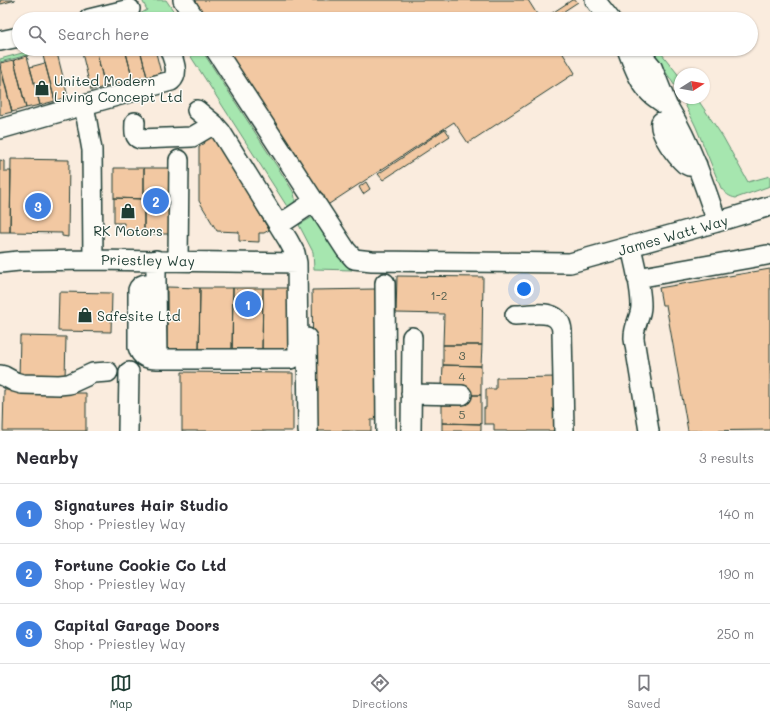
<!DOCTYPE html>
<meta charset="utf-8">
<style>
:root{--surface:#fff;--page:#f2f2f3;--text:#2b2b33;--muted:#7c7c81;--line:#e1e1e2;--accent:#1f3d34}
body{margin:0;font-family:Mali,sans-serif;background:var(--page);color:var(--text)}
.compass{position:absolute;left:674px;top:68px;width:36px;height:36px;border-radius:50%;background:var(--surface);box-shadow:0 1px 3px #0004;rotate:79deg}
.you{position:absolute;left:524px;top:289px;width:14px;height:14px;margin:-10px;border:3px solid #fff;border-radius:50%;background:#1a73e8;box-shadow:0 0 0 6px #1a73e833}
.badge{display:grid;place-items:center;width:26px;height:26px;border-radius:50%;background:var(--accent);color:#fff;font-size:13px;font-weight:700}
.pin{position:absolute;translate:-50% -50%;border:2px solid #fff;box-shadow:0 1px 4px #0006}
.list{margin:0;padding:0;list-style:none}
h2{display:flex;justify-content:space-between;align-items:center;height:52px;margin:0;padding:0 16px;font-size:17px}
h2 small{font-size:13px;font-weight:400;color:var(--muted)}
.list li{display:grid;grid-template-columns:26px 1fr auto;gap:12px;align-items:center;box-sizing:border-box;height:60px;padding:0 16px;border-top:1px solid var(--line)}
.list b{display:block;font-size:15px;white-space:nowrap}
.list p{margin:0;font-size:13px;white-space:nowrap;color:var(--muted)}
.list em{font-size:13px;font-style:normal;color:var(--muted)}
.icon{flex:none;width:22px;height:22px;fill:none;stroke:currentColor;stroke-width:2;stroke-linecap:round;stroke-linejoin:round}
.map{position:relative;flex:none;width:770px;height:431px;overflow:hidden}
.search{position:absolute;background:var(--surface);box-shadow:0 1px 3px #0004;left:12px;right:12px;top:12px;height:44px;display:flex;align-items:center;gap:10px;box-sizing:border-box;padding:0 14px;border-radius:22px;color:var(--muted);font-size:15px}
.sheet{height:232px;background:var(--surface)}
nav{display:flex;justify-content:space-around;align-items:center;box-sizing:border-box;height:56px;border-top:1px solid var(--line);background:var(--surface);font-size:11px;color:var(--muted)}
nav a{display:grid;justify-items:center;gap:2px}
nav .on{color:var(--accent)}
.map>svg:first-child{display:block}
.green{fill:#a6e6af;stroke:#629272}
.building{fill:#f2c8a2;stroke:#1f3d34}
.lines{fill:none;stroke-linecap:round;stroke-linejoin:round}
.minor-casing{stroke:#1f3d34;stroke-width:22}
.minor{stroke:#fdfcf7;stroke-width:19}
.labels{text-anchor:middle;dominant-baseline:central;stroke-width:3;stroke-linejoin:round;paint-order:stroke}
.number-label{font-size:12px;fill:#546050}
.poi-label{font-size:14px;fill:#1f3d34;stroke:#fdfcf7;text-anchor:start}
.street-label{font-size:14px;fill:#1f3d34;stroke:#fdfcf7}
</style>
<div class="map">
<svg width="770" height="431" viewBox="0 0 770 431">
<rect width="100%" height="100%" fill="#faecde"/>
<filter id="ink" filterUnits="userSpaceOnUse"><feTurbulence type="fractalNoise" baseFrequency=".025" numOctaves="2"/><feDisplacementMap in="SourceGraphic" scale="8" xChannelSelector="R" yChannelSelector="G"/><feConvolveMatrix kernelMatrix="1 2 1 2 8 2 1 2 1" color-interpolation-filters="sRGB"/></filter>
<g filter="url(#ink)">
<!-- green -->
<path class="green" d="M142 0H166L179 19H139L138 15 147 10Z
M37 49H51L0 62V59Z
M186 49H201L291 188C297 197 296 203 290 211Z
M651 49H658L680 77V94Z
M682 98H697L698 100 723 137 748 182 770 176V186L736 198C729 197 725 193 721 188L696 127Z
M316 215 352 270 314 269 313 252 299 225Z"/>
<!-- building -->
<path class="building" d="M0 0H15L1 4Z
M192 0H528L540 19H204Z
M572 0H576L578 2 552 19H543Z
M56 49 68 97 55 101 42 52Z
M81 49H96L105 87 91 90Z
M96 49H125L133 80 105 87Z
M125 49H140L147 77 133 80Z
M140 49H155L161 73 147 77Z
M224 49H560L575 73 468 143 454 122 326 206Z
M27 56 40 105 26 108 14 60Z
M14 60 26 108 12 112 0 63Z
M45 63 55 101 40 105 30 67Z
M0 66 12 112 0 115Z
M445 129 450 136 383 180 378 174Z
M212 132 269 230 264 233H259V242L239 241V232L217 231 199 201V147L205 143 202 137Z
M11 159 69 160 68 237 62 236V233L10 232Z
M0 160 4 161V171H11L10 232H0Z
M114 168H144V199L114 198Z
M144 168H175V234H144Z
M366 182 370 189 363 194 359 187Z
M114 198 144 199V234H124V223H114Z
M770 269V430L688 431 666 305H662L659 288Z
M397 276 483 277 482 345H443L444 314 396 313Z
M167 287 200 288 199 353H167Z
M200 288H233L232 353H199Z
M233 288H263L262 353H232Z
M263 288H293V354L262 353Z
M376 289 379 420H371V431H314L312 290Z
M59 292 112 293 111 332 58 331Z
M20 336 66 337 65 379 19 378Z
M443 345H482L481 366 443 365Z
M443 365 481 366V395H462L442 386Z
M182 372 293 373V431H182Z
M558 377 559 431H494V424H484V408H486V389H496V378Z
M4 390H20V393H86V431H3Z
M462 395H481V424L442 423V405H462Z
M442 423 481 424V431H442Z"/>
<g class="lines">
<!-- minor casing -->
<g class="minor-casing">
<path id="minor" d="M183 0 195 19
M595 0 610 19
M89 19 130 9
M0 41 19 37
M215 49 346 250 354 259 372 261 570 263 717 222 770 206
M627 49C633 64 638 80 649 92 655 99 665 102 670 110 691 145 704 184 717 222
M637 49 652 67 667 105
M197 110 214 124
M672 115 661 122C658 133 677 157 685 164L689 166 697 165
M135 122C135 128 133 137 140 139L192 137 214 124 221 132 288 240 295 253 297 263 298 353 296 357 290 359H157C148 359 141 358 138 347V290C141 282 149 284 156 284V260
M0 129 84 105
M279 225 315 201
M631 247C635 266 641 286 641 306 641 318 633 326 634 339L649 431
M93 260 92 150 84 105 171 81C180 73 173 60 170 50
M178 261 179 160
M0 263 19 261 93 260 297 263
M637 278 767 255
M385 283 386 431
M156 284 157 359
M515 315C532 315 560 307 562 331L564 431
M307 338 308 431
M0 375 4 376 15 382 22 384 59 385 69 384 93 373 108 372
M411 394 462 395
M128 431 129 372
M411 431 412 337"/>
</g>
<!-- minor -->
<use href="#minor" class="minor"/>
</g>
</g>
<!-- icons -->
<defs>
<g id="shop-bare" transform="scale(1.2)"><path d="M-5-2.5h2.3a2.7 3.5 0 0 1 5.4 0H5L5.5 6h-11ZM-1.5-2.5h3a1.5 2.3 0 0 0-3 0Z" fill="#1f3d34" stroke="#fdfcf7" stroke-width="2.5" paint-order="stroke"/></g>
</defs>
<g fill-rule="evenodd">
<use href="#shop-bare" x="42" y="88"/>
<use href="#shop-bare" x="128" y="211"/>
<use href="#shop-bare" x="85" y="315"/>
</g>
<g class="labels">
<!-- number labels -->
<g class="number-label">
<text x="439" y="295">1-2</text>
<text x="462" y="355">3</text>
<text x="462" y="376">4</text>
<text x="462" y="414">5</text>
</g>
<!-- poi labels -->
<g class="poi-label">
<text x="54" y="80">United Modern<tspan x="54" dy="16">Living Concept Ltd</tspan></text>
<text x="128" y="230" text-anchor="middle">RK Motors</text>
<text x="97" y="315">Safesite Ltd</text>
</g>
<!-- street labels -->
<g class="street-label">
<text transform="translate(673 235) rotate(-16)">James Watt Way</text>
<text transform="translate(148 260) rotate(1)">Priestley Way</text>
</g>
</g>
</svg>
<svg class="compass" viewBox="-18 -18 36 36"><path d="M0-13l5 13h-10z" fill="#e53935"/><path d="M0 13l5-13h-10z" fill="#7c7c81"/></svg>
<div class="you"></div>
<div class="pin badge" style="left:248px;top:304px;background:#3f7fe0">1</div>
<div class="pin badge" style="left:156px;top:201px;background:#3f7fe0">2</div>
<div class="pin badge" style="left:38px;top:206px;background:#3f7fe0">3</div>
<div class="search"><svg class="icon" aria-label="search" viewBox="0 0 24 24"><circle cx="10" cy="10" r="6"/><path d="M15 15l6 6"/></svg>Search here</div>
</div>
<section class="sheet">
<h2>Nearby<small>3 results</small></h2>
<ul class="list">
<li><span class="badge" style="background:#3f7fe0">1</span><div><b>Signatures Hair Studio</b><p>Shop · Priestley Way</p></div><em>140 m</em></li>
<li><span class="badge" style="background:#3f7fe0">2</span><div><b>Fortune Cookie Co Ltd</b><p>Shop · Priestley Way</p></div><em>190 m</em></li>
<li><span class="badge" style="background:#3f7fe0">3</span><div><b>Capital Garage Doors</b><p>Shop · Priestley Way</p></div><em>250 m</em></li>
</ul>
</section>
<nav>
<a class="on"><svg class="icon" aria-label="map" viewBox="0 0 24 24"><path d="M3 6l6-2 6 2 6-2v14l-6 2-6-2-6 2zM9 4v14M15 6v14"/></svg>Map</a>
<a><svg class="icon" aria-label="directions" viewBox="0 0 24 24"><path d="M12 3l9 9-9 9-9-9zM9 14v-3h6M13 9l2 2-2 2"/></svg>Directions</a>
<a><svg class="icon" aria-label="saved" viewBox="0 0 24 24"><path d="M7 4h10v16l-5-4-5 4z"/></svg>Saved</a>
</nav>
